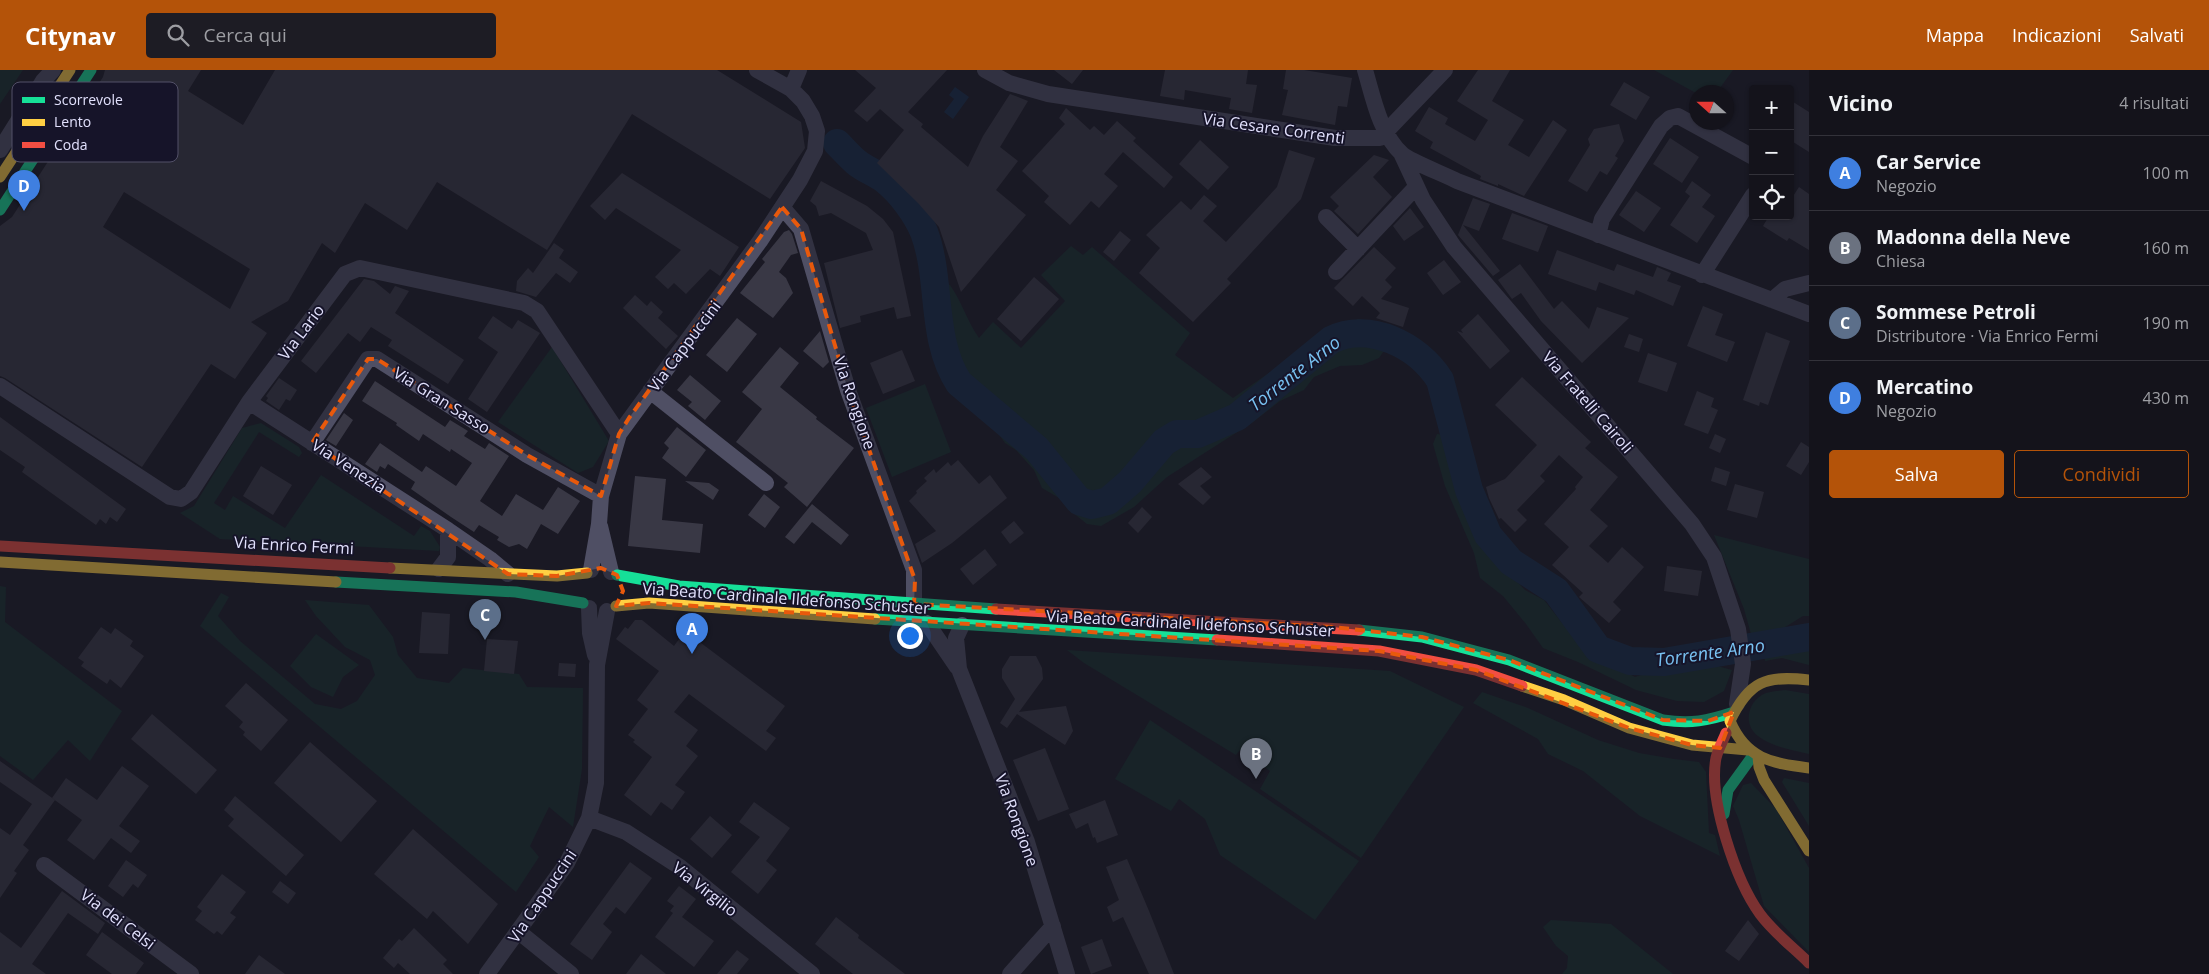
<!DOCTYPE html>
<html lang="it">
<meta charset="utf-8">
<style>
:root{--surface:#14131b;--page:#1d1c24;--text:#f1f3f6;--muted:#9d9ea3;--line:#33323a;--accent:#b45309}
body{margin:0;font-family:"Open Sans",sans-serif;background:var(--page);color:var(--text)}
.controls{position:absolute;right:15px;top:15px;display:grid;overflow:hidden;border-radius:5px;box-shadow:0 1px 4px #0004}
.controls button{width:45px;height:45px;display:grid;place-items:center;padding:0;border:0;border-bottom:1px solid var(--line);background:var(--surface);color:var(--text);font:25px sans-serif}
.compass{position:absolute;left:1689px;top:15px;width:45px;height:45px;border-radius:50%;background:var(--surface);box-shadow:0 1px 4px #0004;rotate:291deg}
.you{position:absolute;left:909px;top:565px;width:18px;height:18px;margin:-12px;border:4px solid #fff;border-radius:50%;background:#1a73e8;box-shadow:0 0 0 8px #1a73e833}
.badge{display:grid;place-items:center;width:32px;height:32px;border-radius:50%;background:var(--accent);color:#fff;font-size:16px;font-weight:700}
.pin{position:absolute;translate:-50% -41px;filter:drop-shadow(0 1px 2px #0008)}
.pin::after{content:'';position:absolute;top:26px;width:18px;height:15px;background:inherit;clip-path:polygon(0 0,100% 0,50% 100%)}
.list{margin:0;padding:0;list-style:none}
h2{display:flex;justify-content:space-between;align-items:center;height:65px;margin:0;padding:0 20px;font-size:21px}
h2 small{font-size:16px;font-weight:400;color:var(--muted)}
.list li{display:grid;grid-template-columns:32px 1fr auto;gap:15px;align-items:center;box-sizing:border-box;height:75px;padding:0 20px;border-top:1px solid var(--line)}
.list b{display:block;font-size:19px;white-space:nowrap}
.list p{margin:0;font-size:16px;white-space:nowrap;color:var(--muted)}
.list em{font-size:16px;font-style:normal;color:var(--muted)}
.actions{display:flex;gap:10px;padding:15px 20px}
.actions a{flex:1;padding:11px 0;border:1px solid var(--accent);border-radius:5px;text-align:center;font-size:18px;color:var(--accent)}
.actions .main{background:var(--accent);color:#fff}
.icon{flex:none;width:28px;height:28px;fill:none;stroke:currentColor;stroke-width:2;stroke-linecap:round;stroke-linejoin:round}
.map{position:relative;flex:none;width:1809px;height:904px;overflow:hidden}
header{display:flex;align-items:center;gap:30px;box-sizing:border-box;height:70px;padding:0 25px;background:var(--accent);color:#fff}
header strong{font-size:24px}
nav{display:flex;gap:28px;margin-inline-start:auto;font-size:18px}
.search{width:350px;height:45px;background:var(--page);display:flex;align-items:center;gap:12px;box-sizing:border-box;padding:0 18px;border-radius:5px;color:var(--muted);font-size:19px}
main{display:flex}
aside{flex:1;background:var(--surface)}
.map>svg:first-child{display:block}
.green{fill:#172f2e}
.water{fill:#152c48}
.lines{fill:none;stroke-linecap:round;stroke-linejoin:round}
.river{stroke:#152c48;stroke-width:28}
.building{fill:#393845;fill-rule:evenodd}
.street{stroke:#4f4f64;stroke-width:16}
.fast{stroke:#16e098;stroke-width:11}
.slow{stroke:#ffcf43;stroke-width:11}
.jam{stroke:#f24e42;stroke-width:11}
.marked{fill:none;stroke:#e8590c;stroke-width:4;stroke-dasharray:10 6;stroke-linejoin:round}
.labels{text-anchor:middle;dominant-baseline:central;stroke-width:4;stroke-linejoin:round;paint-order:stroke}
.street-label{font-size:16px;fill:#e1e0fc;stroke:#161429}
.water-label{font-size:18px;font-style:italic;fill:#78c1f1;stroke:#161429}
.key{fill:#161429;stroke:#535168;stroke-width:1}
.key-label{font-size:14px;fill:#e1e0fc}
</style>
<header>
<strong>Citynav</strong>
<div class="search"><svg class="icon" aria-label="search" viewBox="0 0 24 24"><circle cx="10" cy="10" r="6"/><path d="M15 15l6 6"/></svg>Cerca qui</div>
<nav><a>Mappa</a><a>Indicazioni</a><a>Salvati</a></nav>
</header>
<main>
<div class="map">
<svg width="1809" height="904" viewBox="0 0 1809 904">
<rect width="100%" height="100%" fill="#1a1924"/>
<!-- green -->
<path class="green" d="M0 0H23L0 34Z
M1654 0H1733L1717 22 1696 23Z
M1071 176 1083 185 1092 177 1190 263 1175 285 1233 328 1322 266 1358 249 1384 256 1386 278 1379 288 1362 295 1340 296 1314 307 1304 320 1280 331 1253 352 1167 407 1134 437 1101 456 1087 454 1072 442 1066 432 1042 418 1034 400 1016 380 1005 373 992 354 944 309 940 297 934 250 924 229 925 210 950 215C962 232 967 251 979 268L993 252 1021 278 1065 231 1041 205Z
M552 277 609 371 593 397 578 403 498 352Z
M925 314 951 382 892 407 866 338Z
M261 353 299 377 302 383 299 387 259 362 214 433 225 440 233 426 285 458 321 405 414 466 421 456 430 461 440 477 439 481 220 469 180 443 194 436 242 358Z
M1437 364 1445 365 1453 381 1456 412 1492 486 1525 520 1544 530 1562 553 1574 561 1600 588 1635 607 1654 601 1693 597 1706 593 1732 600 1724 621 1704 632 1677 631 1636 620 1578 592 1543 578 1526 554 1503 526 1480 508 1474 483 1445 416 1433 374Z
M1714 465 1809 489V546H1803L1777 562 1751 564 1744 539Z
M0 516 6 517 5 552 122 641 90 691 68 670 33 710 0 686Z
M221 523 229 527 218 546 240 571 315 634 341 639 357 631 375 605 370 590 345 577 316 546 305 530 369 535 393 567 398 585 417 608 449 613 463 598 519 604 527 617 583 618 582 699 573 757 549 737 530 776 539 787 516 822 200 556Z
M316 564 359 595 343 607 333 627 311 617 290 596Z
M1809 575V595L1782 588 1765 591 1763 579Z
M1067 580 1390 601 1464 637 1361 788 1260 719 1270 701 1240 680 1236 685 1084 593Z
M1785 620 1809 624V684C1792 680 1772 677 1758 666 1742 654 1748 630 1766 623 1772 621 1779 621 1785 620Z
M1482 622 1528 638 1598 670 1639 683 1674 689 1699 692 1706 702 1709 763 1715 765 1720 786 1640 746 1583 701 1548 684 1538 669 1473 633Z
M1150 650 1359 791 1315 850 1220 785 1205 749 1179 729 1171 741 1115 709Z
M1784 708 1809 713V756L1782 712Z
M1751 713 1776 739 1809 798V882L1764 836 1739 750 1733 736 1743 715Z
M1551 850 1611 854 1673 904H1562L1567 898 1568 886 1556 876 1543 857Z"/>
<!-- water -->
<path class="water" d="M955 17 969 27 953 49 944 42 954 29 949 25Z"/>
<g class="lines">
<!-- river -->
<path class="river" d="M837 73C843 79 849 86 856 92 864 99 876 103 885 110 901 123 916 143 924 162 942 210 930 269 959 313L1037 379 1079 431 1092 435 1108 431 1130 412 1164 372 1177 364H1198L1237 347 1331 270C1369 251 1418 275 1440 310L1469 420 1488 465 1511 492 1556 521 1598 579 1630 591 1664 592 1809 567"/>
</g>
<!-- building -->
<path class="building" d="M105 0H201L188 21 243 55 275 0H717L801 52 805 78 770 129 632 44 547 180 437 112 407 160 365 133 335 183 322 173 288 231 251 252 267 263 235 309 211 294 142 397 5 308 0 306V156L12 147 103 7ZM124 122 250 199 230 239 103 157Z
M855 0H947L908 42 923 54 921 57 968 97 983 66 1010 24 1028 31 1000 77 1018 91 996 120 1026 145 961 222 939 157 918 133 877 93 904 60 880 39 867 52 854 41 876 18Z
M1054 0H1083L1072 14Z
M1165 0H1248L1246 14 1257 15 1252 43 1229 39 1231 28 1185 20 1184 30 1160 26Z
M1286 0H1304L1352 8 1347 37 1338 36 1335 55 1282 45 1288 20 1283 19Z
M1478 0H1510L1492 31 1524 50 1508 75 1529 87 1553 50 1567 60 1524 126 1498 114V116L1480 109 1481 106 1430 78 1433 72 1415 61 1429 37 1448 48 1445 54 1475 71 1488 50 1457 31Z
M1624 12 1650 27 1636 50 1610 35Z
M1790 30 1809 42V82L1790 70Z
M1066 38 1090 60 1094 56 1104 65 1117 51 1136 68 1133 71 1173 107 1164 118 1123 82 1104 104 1118 116 1099 138 1091 131 1070 155 1044 132 1049 126 1022 101 1065 54 1059 48Z
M1619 54 1624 71 1615 86 1618 88 1607 105 1600 101 1587 122 1568 111 1590 75 1588 69 1594 59Z
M1670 68 1699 87 1682 113 1653 94Z
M1200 70 1229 97 1208 120 1179 94Z
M1289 80 1315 88 1301 129 1227 209 1231 213 1193 252 1139 203 1160 178 1146 165 1181 131 1191 140 1204 125 1217 136 1203 151 1226 172 1277 117Z
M1374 85 1389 90 1373 107 1392 127 1358 164 1334 141 1339 136 1330 127Z
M622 103 739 177 720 206 710 199 686 224 674 213 668 219 655 207 681 180 616 138 605 150 590 136Z
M821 111 867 136 883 149 893 162 911 246 897 249 894 237 860 246 861 252 840 258 824 193 873 180 866 163 831 143 819 146 816 136 810 131Z
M1692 111 1711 125 1702 137 1715 146 1697 173 1670 155 1690 126 1685 122Z
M1799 117 1809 124V180L1789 168 1787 171 1763 156 1769 146H1790V131Z
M1636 121 1661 138 1644 162 1619 145Z
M1473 128 1490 134 1479 161 1463 155 1500 201 1493 206 1458 165Z
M1410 138 1424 157 1404 171 1393 156Z
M1512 143 1548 156 1538 182 1502 169Z
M789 160 792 164 798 183 791 185 779 202 786 208 793 223 773 248 740 223 765 192 762 189 784 162Z
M1120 161 1131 170 1114 191 1103 182Z
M554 173 564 180 559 188 578 202 570 213 556 203 536 227 516 221 517 211 528 198 533 203Z
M1374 177 1396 198 1385 210 1392 217 1381 229 1409 238 1403 257 1376 248 1380 243 1362 226 1353 236 1334 218Z
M1557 180 1614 201 1617 194 1653 207 1657 197 1671 203 1667 211 1681 216 1673 236 1636 220 1634 225 1599 212 1596 221 1548 204Z
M1444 190 1461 212 1443 225 1427 203Z
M1520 194 1554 239 1562 231 1589 259 1597 237 1629 248 1582 293 1541 251 1521 223 1512 229 1498 210Z
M1034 207 1059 229 1021 271 997 249Z
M364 209 374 211 390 224 395 216 409 221 395 243 464 290 448 314 388 276 392 270 371 257 360 272 348 263 316 303 301 291Z
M635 225 647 236 651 231 663 242 658 248 678 266 666 279 623 238Z
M1703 236 1723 244 1715 265 1735 272 1727 292 1687 276Z
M1478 244 1510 281 1490 299 1457 261 1463 263 1461 260Z
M493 246 512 259 518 250 540 263 487 342 468 329 498 282 478 268Z
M737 248 757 264 727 302 706 285Z
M820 261 829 292 823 298 803 281Z
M1766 262 1790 271 1768 335 1760 332 1759 336 1743 330Z
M1629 264 1643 269 1639 282 1624 277Z
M780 277 799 293 780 317 817 347 816 349 854 378 807 437 784 417 788 413 736 372 762 339 742 322Z
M902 280 915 311 883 324 870 293Z
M1648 283 1677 293 1667 322 1638 312Z
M690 305 721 331 705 350 688 336 692 332 677 320Z
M1522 307 1591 372 1585 378 1618 407 1590 440 1608 456 1589 476 1608 493 1622 477 1644 497 1613 532 1621 540 1609 553 1579 527 1583 523 1552 495 1569 477 1544 454 1576 419 1575 417 1583 407 1559 385 1540 406 1545 411 1517 440 1527 450 1515 462 1501 448 1499 449 1489 428 1486 417 1505 409 1537 375 1495 335Z
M279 308 297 320 290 331 286 329 279 340 266 331 268 328 266 326Z
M375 311 445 357 450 350 468 361 464 366 485 379 489 373 509 386 480 431 502 446 516 424 543 440 558 417 580 431 558 464 541 454 527 479 519 474 509 477 497 470 499 467 479 455 474 462 451 447 411 419 415 412 388 394 385 399 380 396 377 402 365 394 380 373 422 402 426 396 456 416 472 393 451 379 450 382 423 364 419 371 396 355 397 353 362 331Z
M1697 321 1714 328 1711 337 1718 340 1708 364 1684 355Z
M344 343 353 350 336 376 326 370Z
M0 347 126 439 117 452 110 447 106 454 100 449 96 455 22 402 25 397 0 380Z
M677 357 706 380 686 407 662 388 669 378 664 373Z
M1715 364 1726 369 1720 383 1709 378Z
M1801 372 1809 377V392L1801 405 1786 396Z
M958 390 979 414 990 405 1007 428 952 473 922 493 915 474 936 461 909 431 917 423 916 421 927 411 924 408 934 399 936 403 948 392 951 396Z
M261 396 292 415 273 445 243 426Z
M1201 397 1212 407 1200 416 1211 427 1203 435 1178 414Z
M1715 397 1730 402 1726 416 1711 411Z
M635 406 666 409 662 450 703 454 700 483 628 476Z
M685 411 709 413 719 420 713 430Z
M1735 414 1764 422 1757 448 1727 440Z
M764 424 780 437 765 458 748 445Z
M812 434 849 465 841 475 812 452 794 474 785 467Z
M1142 437 1152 447 1138 463 1128 453Z
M1014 451 1024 463 1010 474 1001 462Z
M985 479 997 495 973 515 960 499Z
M1667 496 1702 501 1698 526 1664 521Z
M422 542 450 544 448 584 419 583Z
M635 550H642L674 576 685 561 785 636 766 661 776 668 766 681 689 624 674 642 698 660 686 676 698 686 675 715 685 722 672 740 661 732 651 746 624 725 652 687 633 672 635 670 628 665 648 639 637 630 659 601 616 569 625 557 628 559Z
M101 557 111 564 115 558 133 571 130 576 144 586 121 618 110 609 107 614 81 596 84 592 78 588Z
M487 569 518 571 514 604 484 601Z
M1010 586H1036L1042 598 1043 609 1019 642 1066 636 1073 661 1065 675 1017 644 1007 658 1000 653 1015 629 1002 608V599Z
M559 593 576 594 575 607 558 606Z
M246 613 288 650 261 681 243 665 245 662 239 657 243 652 225 636Z
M152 644 217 700 196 724 131 669Z
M310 672 377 731 341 772 274 713Z
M1045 678 1069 739 1038 751 1013 690Z
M0 691 55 730 23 775 29 780 14 801 17 803 0 828V758L10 765 32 734 0 712Z
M122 696 149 716 119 756 140 771 131 783 111 768 94 790 67 770 82 750 52 728 66 708 97 730Z
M235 726 304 785 286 806 228 756 234 749 224 740Z
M1105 730 1118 765 1097 773 1095 767 1093 768 1088 753 1076 759 1069 744Z
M754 732 790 758 766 791 777 800 758 824 731 802 760 767 739 752Z
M710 746 732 765 712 788 690 769Z
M413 759 498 834 468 874 433 841 427 849 374 804Z
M1127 789 1149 841 1174 904H1149L1123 847 1113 852 1107 837 1119 830 1106 797Z
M126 790 147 805 138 818 133 814 123 827 108 816Z
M630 792 652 808 625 844 616 837 603 854 612 862 592 890 570 874Z
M222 804 246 822 230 843 236 847 222 865 217 861 214 864 195 850 202 841 197 837Z
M280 811 296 823 288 834 272 822Z
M679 816 696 829 682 847 714 871 694 897 655 867 673 843 670 841 674 836 667 831Z
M62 821 105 853 98 864 68 843 32 894 46 904H0V862L21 878Z
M836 847 859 865 858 868 905 904H853L815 874Z
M1748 850 1759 864 1739 891 1725 881Z
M414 858 447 890 443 894 453 904H410L398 893 394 898 383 888 399 869 402 871Z
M102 862 144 893 136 904H112L86 885Z
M1102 869 1112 896 1091 904 1081 877Z
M737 880 749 889 737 904H717Z
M641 884 666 904H626Z
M259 885 285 904H245Z"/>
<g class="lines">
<!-- street -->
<path class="street" d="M985 0 1009 13 1048 24 1335 68H1380L1445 0
M1365 0C1373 27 1380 64 1402 84 1409 91 1446 105 1457 111L1809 244
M791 19 799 0
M0 80 43 11 53 0
M1402 85 1423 130 1454 177 1692 454 1714 487 1738 559 1743 594 1737 634
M782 137 801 159 848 320 914 500V534
M1326 147 1358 179
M1598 165 1602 149 1661 56 1670 48 1678 46 1753 87
M1336 202 1416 117
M1702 205 1753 125
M1772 230 1785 219 1809 213
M0 316 170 427 181 429 191 422 249 332 345 204 360 198 524 233 537 241 619 364
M650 321 766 413
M249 332 448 460 490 489 508 504
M312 373 368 289H377L527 385 601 426
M600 456 611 502
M439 499 448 487V460
M591 500 599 454 601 426 619 364 760 171 800 110 815 81 817 61 812 46 803 31 791 19 757 0
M589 538 590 563 595 585
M927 553 957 597
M962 555 956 568 959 599 1027 772 1067 904
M589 748 626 762 680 797 812 904
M44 795 191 904
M519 862 571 904
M487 904 567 793 589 748 596 713 597 595 607 541
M1010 904 1053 856"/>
<!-- fast -->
<path class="fast" d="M0 140 91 0
M617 505 679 516 996 539
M336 512 516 522 583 533
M875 549 1217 570
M1359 560 1422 567 1509 590 1663 650C1691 654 1707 651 1734 642
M1724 744 1728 720 1754 684"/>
<!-- slow -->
<path class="slow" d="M0 107 70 0
M0 492 336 512
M390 498 557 506 587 503
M616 536 649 533 875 549
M1809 610C1766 605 1749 611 1730 651 1746 689 1771 693 1809 698
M1522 616 1564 630 1629 658 1692 675 1748 680
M1758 686 1759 697 1764 710 1809 781"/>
<!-- jam -->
<path class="jam" d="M0 476 390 498
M996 539 1359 560
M1217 570 1379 581 1476 600 1522 616
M1726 663C1723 671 1718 679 1716 688 1708 729 1736 811 1760 844 1774 863 1793 877 1809 893"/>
</g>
<!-- marked area -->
<path d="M0 0H1809V904H0ZM782 137 801 159 848 320 915 510 914 534 1333 557 1422 567 1509 590 1663 650 1708 651 1734 642 1720 678 1692 675 1629 658 1476 600 1379 581 649 533 616 536 623 521 617 505 601 498 557 506 508 504 312 373 368 289H377L527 385 601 426 619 364 629 348Z" fill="#1a1924" fill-opacity=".55" fill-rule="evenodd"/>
<path class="marked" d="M782 137 801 159 848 320 915 510 914 534 1333 557 1422 567 1509 590 1663 650 1708 651 1734 642 1720 678 1692 675 1629 658 1476 600 1379 581 649 533 616 536 623 521 617 505 601 498 557 506 508 504 312 373 368 289H377L527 385 601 426 619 364 629 348Z"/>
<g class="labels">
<!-- street labels -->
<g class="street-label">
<text transform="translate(1274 58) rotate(8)">Via Cesare Correnti</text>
<text transform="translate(301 262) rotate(-53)">Via Lario</text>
<text transform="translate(684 276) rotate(-53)">Via Cappuccini</text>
<text transform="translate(442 330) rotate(32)">Via Gran Sasso</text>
<text transform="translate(1588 332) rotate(49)">Via Fratelli Cairoli</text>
<text transform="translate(855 333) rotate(71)">Via Rongione</text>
<text transform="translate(349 396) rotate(33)">Via Venezia</text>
<text transform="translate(294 475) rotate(3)">Via Enrico Fermi</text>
<text transform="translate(786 528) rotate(4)">Via Beato Cardinale Ildefonso Schuster</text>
<text transform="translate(1190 553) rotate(3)">Via Beato Cardinale Ildefonso Schuster</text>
<text transform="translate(1017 750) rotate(70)">Via Rongione</text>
<text transform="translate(705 819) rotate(38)">Via Virgilio</text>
<text transform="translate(542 826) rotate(-56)">Via Cappuccini</text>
<text transform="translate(118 849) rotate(37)">Via dei Celsi</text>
</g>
<!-- water labels -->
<g class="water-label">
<text transform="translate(1294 303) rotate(-38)">Torrente Arno</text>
<text transform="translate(1710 582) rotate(-8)">Torrente Arno</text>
</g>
</g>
<!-- legend -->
<rect x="12" y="12" width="166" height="80" rx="8" class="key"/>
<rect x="22" y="27" width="23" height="6" fill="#16e098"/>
<rect x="22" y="49" width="23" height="7" fill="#ffcf43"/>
<rect x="22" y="72" width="23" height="6" fill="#f24e42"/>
<g class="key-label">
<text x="54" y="35">Scorrevole</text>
<text x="54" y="57">Lento</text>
<text x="54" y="80">Coda</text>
</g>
</svg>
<div class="controls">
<button>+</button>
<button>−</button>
<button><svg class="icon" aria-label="locate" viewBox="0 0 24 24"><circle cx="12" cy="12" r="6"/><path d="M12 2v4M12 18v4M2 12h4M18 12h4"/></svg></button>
</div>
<svg class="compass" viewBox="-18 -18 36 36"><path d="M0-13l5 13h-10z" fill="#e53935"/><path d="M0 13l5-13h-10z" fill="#9d9ea3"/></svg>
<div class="you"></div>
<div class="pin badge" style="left:692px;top:584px;background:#3f7fe0">A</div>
<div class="pin badge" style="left:1256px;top:709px;background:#6b7280">B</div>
<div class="pin badge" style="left:485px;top:570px;background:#5c6f8a">C</div>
<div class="pin badge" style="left:24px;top:141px;background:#3f7fe0">D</div>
</div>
<aside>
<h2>Vicino<small>4 risultati</small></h2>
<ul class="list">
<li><span class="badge" style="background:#3f7fe0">A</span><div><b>Car Service</b><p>Negozio</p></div><em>100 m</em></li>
<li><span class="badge" style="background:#6b7280">B</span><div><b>Madonna della Neve</b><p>Chiesa</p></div><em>160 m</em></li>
<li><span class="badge" style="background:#5c6f8a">C</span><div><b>Sommese Petroli</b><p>Distributore · Via Enrico Fermi</p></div><em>190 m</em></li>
<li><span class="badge" style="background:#3f7fe0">D</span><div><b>Mercatino</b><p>Negozio</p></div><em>430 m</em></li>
</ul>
<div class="actions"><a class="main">Salva</a><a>Condividi</a></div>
</aside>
</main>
